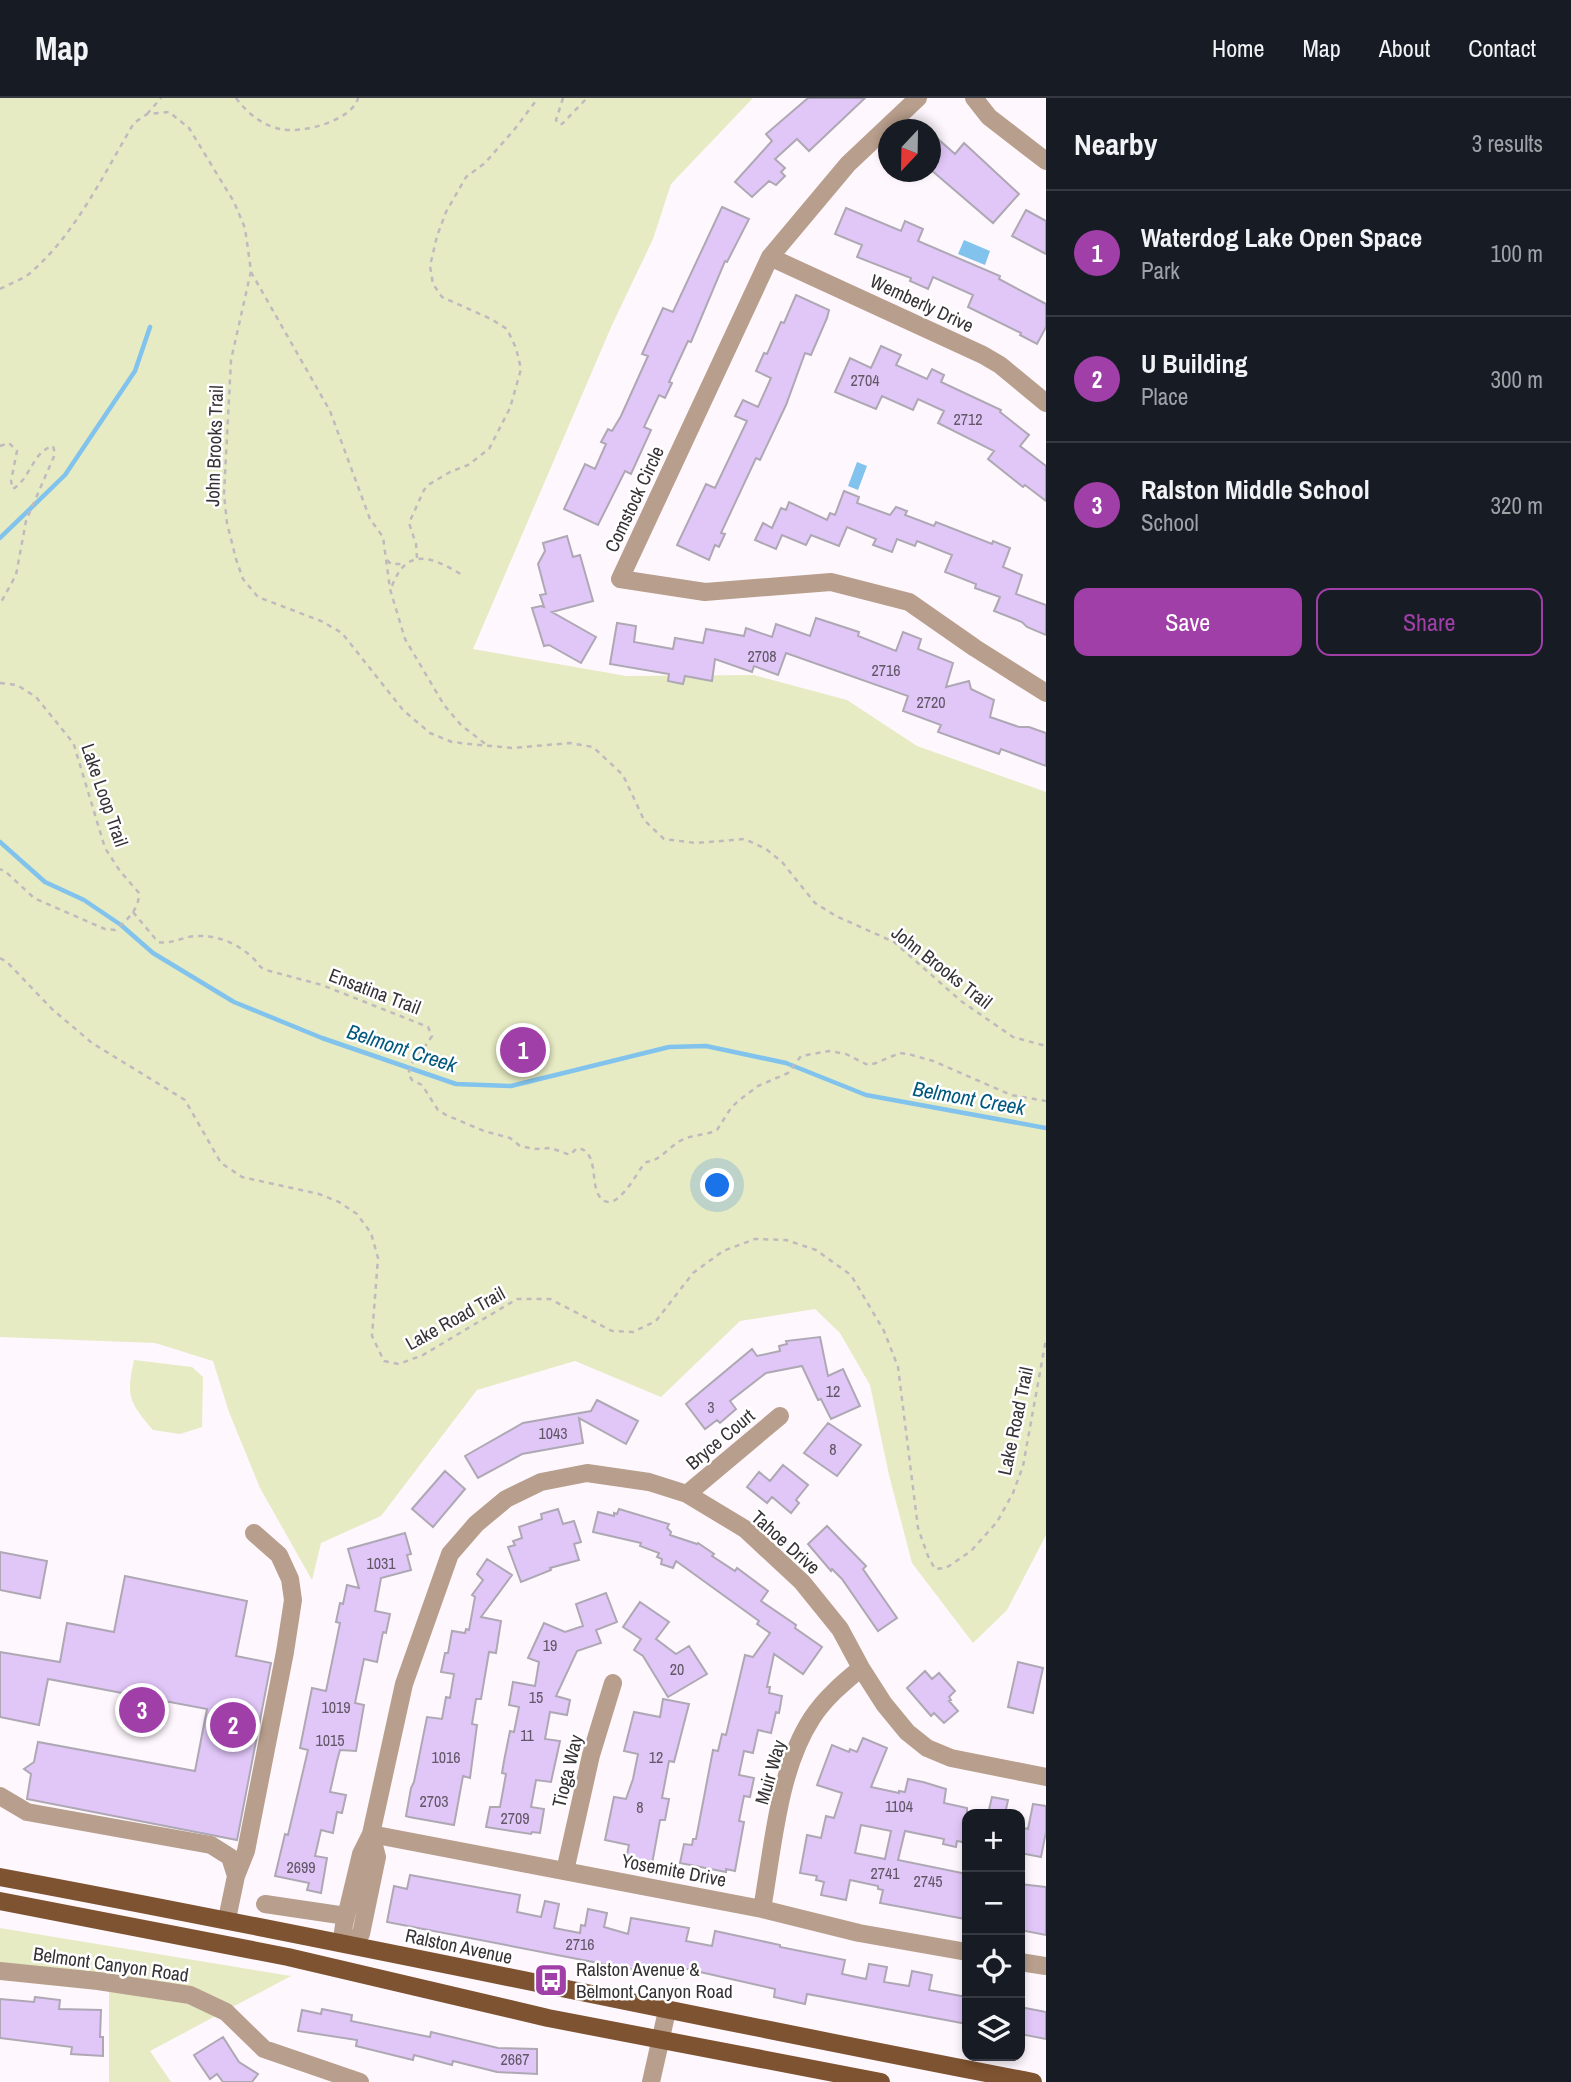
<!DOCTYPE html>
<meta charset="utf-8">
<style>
:root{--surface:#171b24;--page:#20242c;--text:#f1f3f6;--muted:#9ea1a6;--line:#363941;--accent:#9f3fa7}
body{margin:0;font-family:"Archivo Narrow",sans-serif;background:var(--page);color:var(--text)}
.controls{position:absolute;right:21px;bottom:21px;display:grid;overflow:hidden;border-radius:14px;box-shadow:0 4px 10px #0003}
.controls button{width:63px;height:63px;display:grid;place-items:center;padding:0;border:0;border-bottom:2px solid var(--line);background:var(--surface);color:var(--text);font:35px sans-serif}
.compass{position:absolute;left:878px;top:21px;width:63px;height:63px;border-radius:50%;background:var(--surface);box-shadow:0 4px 10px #0003;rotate:202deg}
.you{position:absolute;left:718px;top:1088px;width:24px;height:24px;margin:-18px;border:5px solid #fff;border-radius:50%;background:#1a73e8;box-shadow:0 0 0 10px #1a73e833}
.badge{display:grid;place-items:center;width:46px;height:46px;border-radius:50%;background:var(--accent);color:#fff;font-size:23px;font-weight:700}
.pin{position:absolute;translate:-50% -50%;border:4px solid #fff;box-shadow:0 2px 7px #0006}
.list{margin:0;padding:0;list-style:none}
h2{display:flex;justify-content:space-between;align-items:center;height:91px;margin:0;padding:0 28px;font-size:30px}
h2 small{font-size:23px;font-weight:400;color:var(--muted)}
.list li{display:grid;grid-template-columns:46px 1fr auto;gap:21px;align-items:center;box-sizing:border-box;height:126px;padding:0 28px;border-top:2px solid var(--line)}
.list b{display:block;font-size:26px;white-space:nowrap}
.list p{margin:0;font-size:23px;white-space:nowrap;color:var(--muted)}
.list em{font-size:23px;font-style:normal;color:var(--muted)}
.actions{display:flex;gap:14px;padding:21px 28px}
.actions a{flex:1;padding:16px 0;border:2px solid var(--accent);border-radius:14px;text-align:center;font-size:24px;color:var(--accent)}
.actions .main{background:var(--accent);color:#fff}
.icon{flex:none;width:38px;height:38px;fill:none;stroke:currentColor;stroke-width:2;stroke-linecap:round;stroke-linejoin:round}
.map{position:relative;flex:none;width:1046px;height:1984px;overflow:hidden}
header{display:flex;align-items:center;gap:42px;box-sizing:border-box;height:98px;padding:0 35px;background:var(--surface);border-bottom:2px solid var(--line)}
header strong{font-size:33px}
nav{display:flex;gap:38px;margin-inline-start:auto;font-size:24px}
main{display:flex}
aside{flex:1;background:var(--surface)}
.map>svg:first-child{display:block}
.green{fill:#e6ebc3}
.water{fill:#81c3ec}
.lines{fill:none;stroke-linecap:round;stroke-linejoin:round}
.stream{stroke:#81c3ec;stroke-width:4.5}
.building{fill:#e1c7f8;stroke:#aea8b4;stroke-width:2;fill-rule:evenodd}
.path{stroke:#c0babf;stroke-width:2.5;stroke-dasharray:5 5;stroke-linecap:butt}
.minor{stroke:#b89e8c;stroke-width:18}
.major{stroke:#7e5331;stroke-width:18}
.labels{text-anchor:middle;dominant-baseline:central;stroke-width:5;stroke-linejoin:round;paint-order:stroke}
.number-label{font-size:16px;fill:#615766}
.street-label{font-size:19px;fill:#363235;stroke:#fff}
.poi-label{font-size:19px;fill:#363235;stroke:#fff;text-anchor:start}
.water-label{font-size:21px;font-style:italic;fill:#01587f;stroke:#fff}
</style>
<header>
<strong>Map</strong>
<nav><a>Home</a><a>Map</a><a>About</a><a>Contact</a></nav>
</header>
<main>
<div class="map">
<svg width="1046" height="1984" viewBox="0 0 1046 1984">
<rect width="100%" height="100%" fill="#fef7fd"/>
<!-- green -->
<path class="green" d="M0 0H753L671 86 653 141 612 227 473 551 626 578 754 577 847 602 917 648 1046 694V1437L1007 1512 973 1545 912 1465 889 1377 870 1287 840 1235 815 1211 740 1223 661 1299 575 1263 477 1292 381 1418 321 1445 312 1482 260 1390 229 1314 213 1263 155 1245 0 1239Z
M134 1262 192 1269 203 1279 202 1329 180 1336 153 1332C129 1304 126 1299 134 1262Z
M0 1830 291 1878 150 1953 171 1984H109V1889L0 1874Z"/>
<!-- water -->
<path class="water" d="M964 142 990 153 985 167 958 156Z
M857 364 867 368 858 392 848 388Z"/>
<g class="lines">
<!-- stream -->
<path class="stream" d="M0 440 65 377 135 273 150 229
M0 744 45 784 84 802 121 827 153 855 234 904 322 940 456 986 511 988 669 949 706 948 786 965 866 997 1046 1030"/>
</g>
<!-- building -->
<path class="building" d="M808 0H865L809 53 797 41 775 61 785 70 781 74 785 78 776 87 769 83 752 99 735 84 772 43 766 36Z
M930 34 955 56 964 45 1019 96 993 125 930 71Z
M722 109 749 121 727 164 725 163 691 244 688 243 669 284 672 285 665 300 659 297 644 329 651 332 631 376 625 373 598 427 564 411 585 366 595 371 606 346 601 344 608 331 612 333 621 318 648 258 642 256 663 210 673 214Z
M846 110 901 133 905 123 923 131 918 143 1000 178 999 181 1046 206V229L1037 246 1020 237 1021 235 968 209 973 197 933 179 928 191 910 183 911 180 857 159 862 147 835 136Z
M1026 112 1046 123V156L1012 138Z
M796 197 829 212 827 220 811 257 805 255 786 307 760 362 756 360 721 435 725 436 719 449 715 447 709 462 677 447 706 386 715 390 747 323 735 318 743 302 758 309 771 280 756 273 764 255 767 256 781 224 784 225Z
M881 248 901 257 896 267 927 281 932 271 944 277 941 284 1001 312 1000 314 1029 337 1020 348 1046 368V403L1025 387 1023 389 988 361 994 353 938 325 944 313 918 301 913 312 882 298 876 311 835 294 850 260 871 270Z
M844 393 859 399 857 405 890 417 896 409 907 413 905 417 934 428 936 424 992 446 993 443 1010 450 1003 469 1022 477 1016 496 1046 507V537L1027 529 1022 524 994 513 1000 499 975 490 976 486 945 474 952 457 917 443 915 448 897 441 892 454 873 447 876 441 847 429 839 448 811 437 806 447 782 437 776 451 755 442 763 425 772 430 781 410 786 412 789 404 827 422 830 415 835 417Z
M567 438 573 459 580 457 593 503 552 514 596 539 581 565 549 547 544 548 532 510 541 508 544 509 540 497 546 496 538 466 545 453 543 445Z
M816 520 859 534 858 538 896 553 903 534 921 541 918 551 953 565 946 589 969 583 971 591 994 602 990 619 1019 629H1029L1046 635V668L1001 651 999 656 938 634 941 627 903 613 908 598 786 555 778 577 754 568 752 574 715 561 712 583 685 578 683 586 668 583 669 576 610 566 617 525 636 528 634 544 673 551 675 540 703 545 706 531 744 538 746 530 772 539 776 526 810 538Z
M820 1239 828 1278 843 1271 860 1308 831 1321 821 1301 818 1302 802 1268 766 1275 730 1303 736 1311 720 1325 717 1322 705 1331 686 1306 752 1251 757 1258 780 1253 779 1248 787 1246 786 1243Z
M597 1302 638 1323 626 1346 579 1320 583 1345 522 1356 478 1380 465 1358 523 1325 591 1313Z
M828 1325 861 1347 837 1378 804 1355Z
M783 1367 808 1387 796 1402 799 1405 791 1415 772 1399 767 1405 747 1389 759 1374 770 1383Z
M445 1373 465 1391 433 1429 412 1411Z
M558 1411 563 1426 574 1423 581 1444 574 1446 579 1462 550 1470 551 1472 521 1484 508 1449 515 1447 513 1443 522 1440 519 1429 542 1421 541 1416Z
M619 1411 669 1426 667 1430 671 1434 670 1437 697 1446 698 1445 714 1456 712 1458 735 1473 737 1470 768 1493 761 1503 796 1527 795 1530 822 1549 803 1576 774 1556 767 1589H770L769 1595 782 1598 779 1615 776 1614 771 1635 758 1632 753 1655 744 1653 739 1677 754 1680 750 1699 744 1698 739 1723 744 1724 735 1773 726 1771V1774L680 1765 684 1746 692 1747 693 1741H696L713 1652 718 1653 722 1636 726 1637 745 1557 753 1559 770 1535 757 1526 759 1523 676 1463 673 1470 661 1466 662 1461 657 1459 659 1455 640 1448 641 1445 593 1434 598 1414 614 1418V1415L617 1416Z
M827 1428 866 1468 863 1471 897 1520 878 1533 842 1481 832 1471 831 1473 808 1446Z
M405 1435 411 1456 407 1457 411 1472 381 1480 375 1513 390 1516 386 1535 383 1534 377 1564 364 1561 355 1605 364 1607 356 1653 340 1652 337 1663 330 1694 346 1697 342 1715 337 1714 333 1735 321 1732 315 1758 327 1760 321 1795 307 1792 309 1785 275 1778 285 1736 288 1737 308 1652 300 1650 312 1590 326 1593 340 1525 336 1524 340 1505 343 1506 347 1487 359 1490 348 1451Z
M0 1454 47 1463 40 1500 0 1492Z
M487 1461 512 1477 481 1519 501 1523 496 1555 489 1554 481 1601H476L472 1626 477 1627 470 1680 463 1678 454 1727 409 1719 406 1718 411 1690 414 1684 427 1619 442 1621 446 1599 450 1600 454 1576 441 1574 445 1555H448L452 1533 465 1535 466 1531 469 1532 475 1499 472 1497 483 1482 477 1476Z
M125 1478 247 1503 236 1558 271 1565 237 1742 27 1701 31 1676 24 1671 34 1664 38 1644 195 1673 207 1611 48 1581 39 1627 0 1619V1554L60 1564 67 1525 114 1534Z
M606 1495 617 1524 596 1532 601 1545 577 1553 556 1598 570 1602 567 1617 550 1614 545 1641 560 1643 551 1684 536 1682 531 1709 544 1711 540 1735 532 1734 531 1736 486 1729 490 1709H500L506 1676 502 1675 504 1663 510 1633 514 1634 519 1609 509 1607 513 1584 535 1588 539 1564 528 1560 544 1525 565 1534 583 1528 576 1506Z
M640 1504 669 1524 656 1541 676 1556 689 1548 707 1576 668 1599 643 1558 634 1552 641 1541 623 1529Z
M1018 1564 1043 1570 1033 1615 1008 1609Z
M925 1573 932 1581 939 1575 955 1593 949 1599 951 1602 949 1603 958 1613 944 1625 934 1615 931 1618 907 1590Z
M663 1601 689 1606 674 1664 669 1663 662 1700 669 1701 665 1722H660L652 1766 626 1761 629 1747 605 1742 614 1699 626 1701 633 1681 638 1656 624 1653 634 1614 660 1619Z
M863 1640 887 1650 871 1689 899 1695V1693L905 1694 908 1681 923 1684 946 1691 944 1705 967 1710V1745L957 1743 956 1749 943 1746 944 1741 905 1733 898 1762 967 1776 965 1821 880 1805 883 1792 878 1791V1788L850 1782 846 1802 821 1797 824 1784 816 1782 817 1778 800 1775 807 1737 821 1740 826 1718 834 1720 842 1695 817 1687 832 1647 849 1654 850 1651 857 1654ZM861 1727 891 1733 885 1761 855 1755Z
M992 1699 1008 1702 1005 1716H988Z
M1033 1706 1046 1708V1734L1041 1759 1020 1755V1729L1028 1731Z
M410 1777 520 1797 517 1814 541 1819 545 1803 559 1806 554 1830 580 1835 581 1827 585 1828 588 1811 607 1815 604 1829 628 1836 631 1820 689 1830 686 1843 712 1848 715 1833 780 1847V1849L845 1862 842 1876 866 1881 869 1866 887 1869 884 1884 909 1888 912 1873 932 1877 929 1892 967 1899V1926L807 1896 805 1906 774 1899 775 1891 678 1869 676 1880 387 1824 394 1788 407 1791Z
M1020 1786 1046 1789V1837L1020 1832Z
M35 1899 60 1902 59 1911 101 1912 100 1939H103V1958L71 1956 72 1949 0 1940V1901L34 1904Z
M1020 1909 1046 1914V1941L1020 1936Z
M322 1911 352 1917 351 1923 430 1939 431 1934 498 1950 537 1951V1976L497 1974 453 1963 452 1967 414 1957 413 1962 356 1948 357 1942 298 1933 302 1912 321 1916Z
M223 1939 239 1964 258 1976 252 1984H223L217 1976 210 1981 197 1962 194 1957Z"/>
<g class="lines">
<!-- path -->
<path class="path" d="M236 0C247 15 262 27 280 31 301 36 352 23 358 0
M563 0 556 22 558 26H562L587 0
M147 16 161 0
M251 174 330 313 370 421 383 439 390 491 405 541 444 607 461 627 488 648
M0 191C9 186 21 182 29 176 76 136 103 77 134 25L147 16 169 14 189 30 234 104 245 130 251 173 231 262 224 396 227 425 236 461 243 481 258 499 321 523 342 535 403 612 430 635 452 644 470 646 512 650 570 645 593 649 623 677 644 722 664 741 696 745 745 741 766 751 782 764 815 805 836 818 894 844 961 903 1013 939 1046 948
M0 348 9 345 17 353 11 383 13 391C31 380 32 354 53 348L55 356 26 423 16 477 0 506
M417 460 416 446 409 425 424 392 428 387 450 374 468 367 489 351 510 310 521 271 516 250 507 231 491 221 442 199 433 186 430 168 437 138 446 114 466 79 485 65 514 32 538 0
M387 462 391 466H403
M392 488C407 448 433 459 462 477
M0 585 17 587 36 599 70 641 74 647 105 750 120 773 139 795C139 812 127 822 115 832L105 831 34 800 6 774 0 771
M133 814 158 844C172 847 185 837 200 838 221 838 240 847 255 862 259 867 259 869 266 872L322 887 428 929 432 938 422 953 416 956 408 976 412 982 422 987 438 1012 446 1017 484 1033 510 1040 520 1048 534 1051 551 1050 570 1057 577 1050C598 1052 591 1083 598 1096 613 1123 637 1074 644 1066 648 1062 648 1065 654 1062 663 1058 671 1048 680 1043 692 1036 705 1038 717 1032L731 1010 738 1003 758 988 788 975 801 958 829 953 846 956 868 967 876 965 900 955 908 956 933 963 1011 997 1046 1003
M0 860 7 864 52 911 92 945 185 1002 221 1065 242 1079 319 1096 339 1104 357 1116 371 1135 378 1160 372 1238 384 1263 399 1266 423 1257 517 1201H550L612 1233 633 1234 656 1223 693 1175 723 1153 755 1141 786 1142 816 1152 851 1177 884 1233 898 1269 918 1430 928 1458 935 1471 946 1470 971 1453 997 1424 1013 1395 1023 1368 1046 1241"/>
<!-- minor -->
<path class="minor" d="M918 0 848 66 770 159 620 481 705 494 831 484 909 504 975 550 1046 595
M974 0 989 19 1046 63
M770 159 983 257 1000 267 1046 305
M687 1396 780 1318
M0 1698 27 1714 211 1747 230 1759 236 1778 227 1821
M371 1736 377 1759 361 1836 350 1846 343 1834 344 1827 361 1756 371 1736 404 1586 450 1456 476 1426 506 1401 541 1384 587 1375 649 1384 687 1396 745 1431 802 1484 840 1531 861 1570 884 1606 907 1634 927 1650 951 1660 1046 1679
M371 1736 762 1811 859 1835 967 1854
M565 1773 591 1657 613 1585
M236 1778 246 1753 285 1554 293 1502 290 1481 279 1457 254 1435
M265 1806 346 1818
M762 1811C773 1750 778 1672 812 1620 825 1600 843 1585 861 1570
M1020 1864 1046 1868
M0 1873 98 1883 190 1897 226 1914 264 1951 360 1984
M651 1984 667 1913"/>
<!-- major -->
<path class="major" d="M0 1779C345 1843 688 1918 1033 1984
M0 1803 288 1859 548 1920 881 1984"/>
</g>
<!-- icons -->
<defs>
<g id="bus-square" transform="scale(1.75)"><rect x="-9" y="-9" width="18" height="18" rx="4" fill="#9f3fa7" stroke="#fff"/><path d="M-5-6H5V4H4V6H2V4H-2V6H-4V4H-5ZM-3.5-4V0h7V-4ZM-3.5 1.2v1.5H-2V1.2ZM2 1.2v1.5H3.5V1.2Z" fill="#fff"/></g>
</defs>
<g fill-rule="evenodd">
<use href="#bus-square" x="551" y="1882"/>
</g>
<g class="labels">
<!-- number labels -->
<g class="number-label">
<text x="865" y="282">2704</text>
<text x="968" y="321">2712</text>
<text x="762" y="558">2708</text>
<text x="886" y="572">2716</text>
<text x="931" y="604">2720</text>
<text x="833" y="1293">12</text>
<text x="711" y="1309">3</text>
<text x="553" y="1335">1043</text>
<text x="833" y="1351">8</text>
<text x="381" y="1465">1031</text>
<text x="550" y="1547">19</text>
<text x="677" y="1571">20</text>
<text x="536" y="1599">15</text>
<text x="336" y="1609">1019</text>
<text x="527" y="1637">11</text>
<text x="330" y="1642">1015</text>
<text x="446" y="1659">1016</text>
<text x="656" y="1659">12</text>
<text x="434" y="1703">2703</text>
<text x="899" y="1708">1104</text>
<text x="640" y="1709">8</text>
<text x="515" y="1720">2709</text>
<text x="301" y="1769">2699</text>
<text x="885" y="1775">2741</text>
<text x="928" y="1783">2745</text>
<text x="580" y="1846">2716</text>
<text x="515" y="1961">2667</text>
</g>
<!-- street labels -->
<g class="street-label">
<text transform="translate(922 205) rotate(25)">Wemberly Drive</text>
<text transform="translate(214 348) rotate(-88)">John Brooks Trail</text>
<text transform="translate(634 401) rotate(-65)">Comstock Circle</text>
<text transform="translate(105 697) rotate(71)">Lake Loop Trail</text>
<text transform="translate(942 869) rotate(38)">John Brooks Trail</text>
<text transform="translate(375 893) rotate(21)">Ensatina Trail</text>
<text transform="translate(455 1220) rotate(-29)">Lake Road Trail</text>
<text transform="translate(1015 1323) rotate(-78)">Lake Road Trail</text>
<text transform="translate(720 1341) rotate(-40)">Bryce Court</text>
<text transform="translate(786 1444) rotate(42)">Tahoe Drive</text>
<text transform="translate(567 1673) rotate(-76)">Tioga Way</text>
<text transform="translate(770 1674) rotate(-74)">Muir Way</text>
<text transform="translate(674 1772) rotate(11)">Yosemite Drive</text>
<text transform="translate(459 1848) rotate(12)">Ralston Avenue</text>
<text transform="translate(111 1866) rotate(8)">Belmont Canyon Road</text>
</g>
<!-- poi labels -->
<g class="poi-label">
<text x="576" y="1871">Ralston Avenue &amp;<tspan x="576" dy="22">Belmont Canyon Road</tspan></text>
</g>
<!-- water labels -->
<g class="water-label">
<text transform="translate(402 950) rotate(18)">Belmont Creek</text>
<text transform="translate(969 1000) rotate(10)">Belmont Creek</text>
</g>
</g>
</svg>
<div class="controls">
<button>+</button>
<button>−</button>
<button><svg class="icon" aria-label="locate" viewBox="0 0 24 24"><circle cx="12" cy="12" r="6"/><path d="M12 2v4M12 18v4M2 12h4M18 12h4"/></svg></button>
<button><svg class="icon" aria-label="layers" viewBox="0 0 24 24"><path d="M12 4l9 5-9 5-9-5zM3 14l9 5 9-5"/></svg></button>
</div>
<svg class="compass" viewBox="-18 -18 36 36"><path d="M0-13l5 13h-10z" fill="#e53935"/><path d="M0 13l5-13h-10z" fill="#9ea1a6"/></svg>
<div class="you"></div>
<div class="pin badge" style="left:523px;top:952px">1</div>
<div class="pin badge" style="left:233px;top:1627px">2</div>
<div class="pin badge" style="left:142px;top:1612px">3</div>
</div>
<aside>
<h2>Nearby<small>3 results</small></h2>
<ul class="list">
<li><span class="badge">1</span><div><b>Waterdog Lake Open Space</b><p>Park</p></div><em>100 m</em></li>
<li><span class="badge">2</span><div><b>U Building</b><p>Place</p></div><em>300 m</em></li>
<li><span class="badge">3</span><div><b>Ralston Middle School</b><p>School</p></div><em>320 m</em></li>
</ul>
<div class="actions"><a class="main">Save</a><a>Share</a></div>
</aside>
</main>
